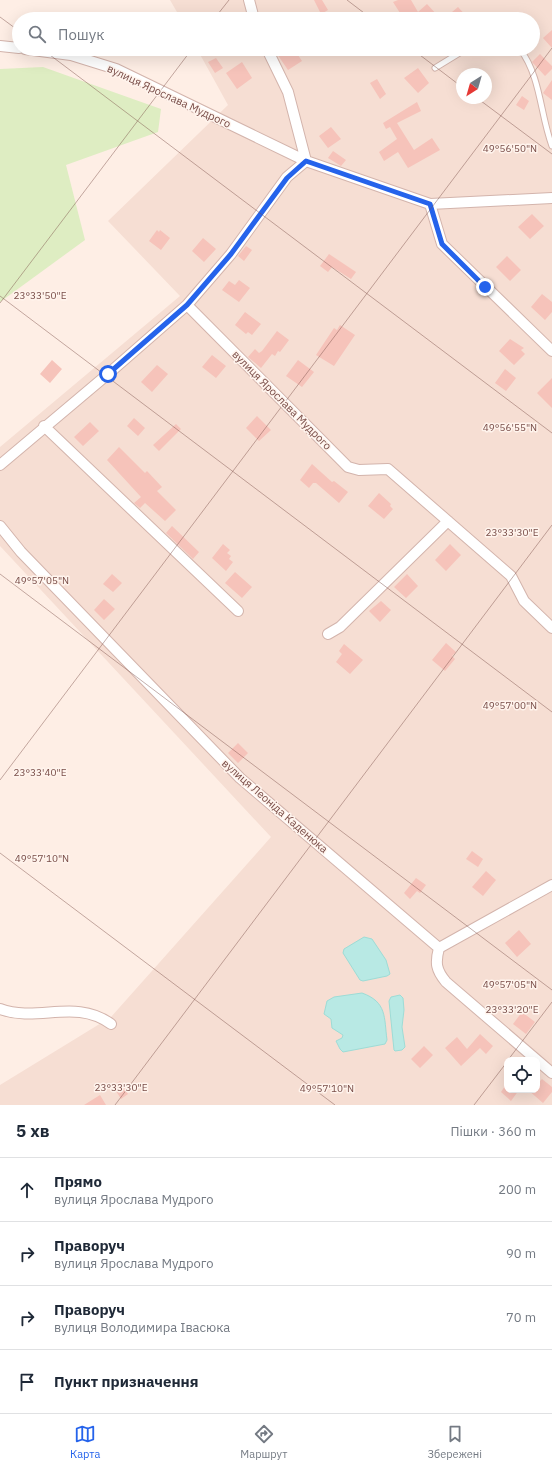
<!DOCTYPE html>
<html lang="uk">
<meta charset="utf-8">
<style>
:root{--surface:#fff;--page:#f6f6f7;--text:#1f2937;--muted:#747a83;--line:#e0e1e3;--accent:#2563eb}
body{margin:0;font-family:"IBM Plex Sans",sans-serif;background:var(--page);color:var(--text)}
.controls{position:absolute;right:12px;bottom:12px;display:grid;overflow:hidden;border-radius:8px;box-shadow:0 4px 16px #0002}
.controls button{width:36px;height:36px;display:grid;place-items:center;padding:0;border:0;border-bottom:1px solid var(--line);background:var(--surface);color:var(--text);font:20px sans-serif}
.compass{position:absolute;left:456px;top:68px;width:36px;height:36px;border-radius:50%;background:var(--surface);box-shadow:0 4px 16px #0002;rotate:217deg}
.stop{position:absolute;width:12px;height:12px;margin:-9px;border:3px solid #2563eb;border-radius:50%;background:#fff}
.stop.end{background:#2563eb;border-color:#fff;box-shadow:0 1px 4px #0008}
.list{margin:0;padding:0;list-style:none}
h2{display:flex;justify-content:space-between;align-items:center;height:52px;margin:0;padding:0 16px;font-size:17px}
h2 small{font-size:13px;font-weight:400;color:var(--muted)}
.list li{display:grid;grid-template-columns:26px 1fr auto;gap:12px;align-items:center;box-sizing:border-box;height:64px;padding:0 16px;border-top:1px solid var(--line)}
.list b{display:block;font-size:15px;white-space:nowrap}
.list p{margin:0;font-size:13px;white-space:nowrap;color:var(--muted)}
.list em{font-size:13px;font-style:normal;color:var(--muted)}
.icon{flex:none;width:22px;height:22px;fill:none;stroke:currentColor;stroke-width:2;stroke-linecap:round;stroke-linejoin:round}
.map{position:relative;flex:none;width:552px;height:1105px;overflow:hidden}
.search{position:absolute;background:var(--surface);box-shadow:0 4px 16px #0002;left:12px;right:12px;top:12px;height:44px;display:flex;align-items:center;gap:10px;box-sizing:border-box;padding:0 14px;border-radius:22px;color:var(--muted);font-size:15px}
.sheet{height:308px;background:var(--surface)}
nav{display:flex;justify-content:space-around;align-items:center;box-sizing:border-box;height:56px;border-top:1px solid var(--line);background:var(--surface);font-size:11px;color:var(--muted)}
nav a{display:grid;justify-items:center;gap:2px}
nav .on{color:var(--accent)}
.map>svg:first-child{display:block}
.residential{fill:#f6ded3;fill-rule:evenodd}
.green{fill:#deedc2}
.water{fill:#b8e9e4;stroke:#9ddcd6}
.building{fill:#f6c3ba}
.lines{fill:none;stroke-linecap:round;stroke-linejoin:round}
.service-casing{stroke:#d3b4ac;stroke-width:7}
.minor-casing{stroke:#d3b4ac;stroke-width:12}
.service{stroke:#fff;stroke-width:5}
.minor{stroke:#fff;stroke-width:10}
.route{stroke:#2563eb;stroke-width:5}
.ticks{fill:none;stroke:#794d48;stroke-width:1;stroke-opacity:0.45}
.labels{text-anchor:middle;dominant-baseline:central;stroke-width:3;stroke-linejoin:round;paint-order:stroke}
.street-label{font-size:11px;fill:#794d48;stroke:#fff4ed}
.ticks-label{font-size:10px;text-anchor:middle;fill:#794d48;stroke:#fff4ed;stroke-width:3;stroke-linejoin:round;paint-order:stroke}
</style>
<div class="map">
<svg width="552" height="1105" viewBox="0 0 552 1105">
<rect width="100%" height="100%" fill="#feeee5"/>
<!-- residential -->
<path class="residential" d="M170 0H552V1105H0V1085L111 1017 271 837 0 546V447L180 296 108 221 228 105 197 49H533V19H181ZM462 74H486V98H462ZM507 1060H537V1090H507Z"/>
<!-- green -->
<path class="green" d="M43 67 161 109 158 132 66 165 85 240 0 302V69Z"/>
<!-- water -->
<path class="water" d="M364 937 372 939 386 960 390 974 387 976 363 981 360 980 343 953 344 949Z
M362 993C387 1002 384 1017 387 1040L385 1044 343 1052 340 1049 336 1041 342 1038 343 1035 332 1028 331 1019 324 1014 327 1001 334 997Z
M400 995 403 998 404 1010 402 1027 405 1047 402 1050 395 1051 394 1050 389 1001 391 997Z"/>
<!-- building -->
<path class="building" d="M314 0H322L328 10 321 14Z
M398 0H411L418 12 427 4 437 15 433 19H392L400 13 393 2Z
M458 7 469 19H458L452 12Z
M552 30V48L543 38Z
M284 49H294L302 61 288 70 277 54Z
M540 54 552 66V69L545 76 532 62Z
M216 58 223 68 215 73 208 62Z
M242 62 252 78 237 89 226 73Z
M418 68 429 83 418 93 404 78Z
M377 79 386 94 380 99 370 83Z
M552 80V100L543 93Z
M522 96 529 101 524 110 516 105Z
M417 102 421 111 397 123 414 150 432 138 440 150 408 168 398 152 384 161 379 152 397 139 390 127 386 129 383 123Z
M331 127 341 139 328 148 319 136Z
M333 151 346 160 341 166 328 158Z
M532 214 544 226 530 239 518 227Z
M157 230 159 232 160 230 170 238 161 250 149 241Z
M203 238 216 249 204 262 192 251Z
M246 246 252 250 244 261 238 256Z
M329 254 356 272 351 279 332 267 328 272 320 266Z
M507 256 521 270 510 281 496 267Z
M239 280 250 288 239 302 222 290 229 281 235 285Z
M542 294 552 302V312L545 320 531 307Z
M245 312 261 324 252 335 248 332 246 334 235 325Z
M340 325 355 335 334 366 316 355 334 328 337 330Z
M277 331 289 340 280 352 278 351 275 356 272 354 261 368 248 357 255 349 259 353 262 351Z
M510 339 524 348 521 350 525 354 514 365 499 351Z
M212 355 226 366 216 378 202 367Z
M52 360 62 369 50 383 40 374Z
M298 360 314 372 302 387 286 376Z
M157 365 168 374 152 392 141 382Z
M505 369 516 378 506 391 495 383Z
M552 378V408L537 393Z
M257 416 271 430 259 441 246 428Z
M134 418 145 428 138 436 127 426Z
M90 422 99 431 83 446 74 437Z
M176 424 181 429 159 451 153 445Z
M119 447 145 473 147 471 162 487 157 491 176 510 165 521 145 503 140 508 134 503 141 497 107 460Z
M312 464 332 482 334 481 348 492 339 503 316 483H313L309 488 300 480Z
M379 493 391 504 390 506 393 509 384 519 368 506Z
M172 526 199 552 193 559 166 533Z
M223 544 230 550 227 553 231 556 229 559 233 562 226 571 212 558Z
M450 544 461 555 446 571 435 560Z
M235 572 252 587 242 598 225 583Z
M112 574 122 583 113 592 103 584Z
M407 574 418 586 406 598 394 587Z
M104 599 115 609 104 620 94 610Z
M381 601 391 610 380 622 369 611Z
M446 643 456 652 452 656 455 659 445 671 432 660Z
M344 644 363 660 350 674 336 662 342 654 339 651Z
M238 743 248 753 238 763 228 753Z
M472 851 483 859 478 867 466 859Z
M486 871 496 880 483 896 472 887Z
M416 878 426 885 420 893 417 891 410 899 404 893Z
M519 930 531 944 517 957 505 943Z
M522 1012 535 1022 526 1034 513 1024Z
M480 1034 493 1046 486 1054 480 1048 461 1066 445 1048 457 1037 467 1049Z
M424 1046 433 1055 420 1068 411 1059Z
M537 1078 540 1081 542 1079 552 1087V1092L543 1103 528 1090H537Z
M120 1081 128 1094 121 1099 113 1086Z
M505 1086 507 1090H519L511 1101 501 1092Z
M100 1095 106 1105H84Z"/>
<g class="lines">
<!-- service casing -->
<g class="service-casing">
<path id="service" d="M520 49C541 77 540 114 552 146
M435 68 466 49"/>
</g>
<!-- minor casing -->
<g class="minor-casing">
<path id="minor" d="M249 0 254 19
M0 46 19 48
M25 49 71 55 116 69 306 161 430 204 552 198
M430 204 442 244 552 351
M187 305 348 467 359 470 388 469 511 576 524 601 552 628
M44 426 238 611
M0 465 108 374 187 305 231 254 287 177 306 161 288 92 267 49
M0 526 21 552 240 778 439 948 552 885
M328 634 340 627 448 521
M439 948C435 963 436 970 446 982L552 1073
M0 1009C38 1023 75 998 111 1024"/>
</g>
<!-- service -->
<use href="#service" class="service"/>
<!-- minor -->
<use href="#minor" class="minor"/>
</g>
<g class="lines">
<!-- route -->
<path class="route" d="M108 374 187 305 231 254 287 178 306 161 430 204 442 244 485 287"/>
</g>
<!-- ticks -->
<path class="ticks" d="M347 0 372 19M0 17 19 31M214 19 229 0M42 49 552 433M412 49 462 87M477 98 552 154M0 296 552 712M0 303 192 49M0 574 552 990M0 780 552 48M0 853 335 1105M508 1060 552 1002M115 1105 552 525M474 1105 507 1062"/>
<g class="labels">
<!-- street labels -->
<g class="street-label">
<text transform="translate(169 96) rotate(25)">вулиця Ярослава Мудрого</text>
<text transform="translate(282 400) rotate(45)">вулиця Ярослава Мудрого</text>
<text transform="translate(275 806) rotate(41)">вулиця Леоніда Каденюка</text>
</g>
</g>
<g class="ticks-label">
<text x="510" y="152">49°56'50"N</text>
<text x="40" y="299">23°33'50"E</text>
<text x="510" y="431">49°56'55"N</text>
<text x="512" y="536">23°33'30"E</text>
<text x="42" y="584">49°57'05"N</text>
<text x="510" y="709">49°57'00"N</text>
<text x="40" y="776">23°33'40"E</text>
<text x="42" y="862">49°57'10"N</text>
<text x="510" y="988">49°57'05"N</text>
<text x="512" y="1013">23°33'20"E</text>
<text x="121" y="1091">23°33'30"E</text>
<text x="327" y="1092">49°57'10"N</text>
</g>
</svg>
<div class="controls">
<button><svg class="icon" aria-label="locate" viewBox="0 0 24 24"><circle cx="12" cy="12" r="6"/><path d="M12 2v4M12 18v4M2 12h4M18 12h4"/></svg></button>
</div>
<svg class="compass" viewBox="-18 -18 36 36"><path d="M0-13l5 13h-10z" fill="#e53935"/><path d="M0 13l5-13h-10z" fill="#747a83"/></svg>
<div class="stop" style="left:108px;top:374px"></div>
<div class="stop end" style="left:485px;top:287px"></div>
<div class="search"><svg class="icon" aria-label="search" viewBox="0 0 24 24"><circle cx="10" cy="10" r="6"/><path d="M15 15l6 6"/></svg>Пошук</div>
</div>
<section class="sheet">
<h2>5 хв<small>Пішки · 360 m</small></h2>
<ul class="list">
<li><svg class="icon" aria-label="ahead" viewBox="0 0 24 24"><path d="M12 20V5M6 11l6-6 6 6"/></svg><div><b>Прямо</b><p>вулиця Ярослава Мудрого</p></div><em>200 m</em></li>
<li><svg class="icon" aria-label="right" viewBox="0 0 24 24"><path d="M7 20v-9h11M14 6l5 5-5 5"/></svg><div><b>Праворуч</b><p>вулиця Ярослава Мудрого</p></div><em>90 m</em></li>
<li><svg class="icon" aria-label="right" viewBox="0 0 24 24"><path d="M7 20v-9h11M14 6l5 5-5 5"/></svg><div><b>Праворуч</b><p>вулиця Володимира Івасюка</p></div><em>70 m</em></li>
<li><svg class="icon" aria-label="arrive" viewBox="0 0 24 24"><path d="M6 21V4h12l-3 4 3 4H6"/></svg><div><b>Пункт призначення</b></div></li>
</ul>
</section>
<nav>
<a class="on"><svg class="icon" aria-label="map" viewBox="0 0 24 24"><path d="M3 6l6-2 6 2 6-2v14l-6 2-6-2-6 2zM9 4v14M15 6v14"/></svg>Карта</a>
<a><svg class="icon" aria-label="directions" viewBox="0 0 24 24"><path d="M12 3l9 9-9 9-9-9zM9 14v-3h6M13 9l2 2-2 2"/></svg>Маршрут</a>
<a><svg class="icon" aria-label="saved" viewBox="0 0 24 24"><path d="M7 4h10v16l-5-4-5 4z"/></svg>Збережені</a>
</nav>
